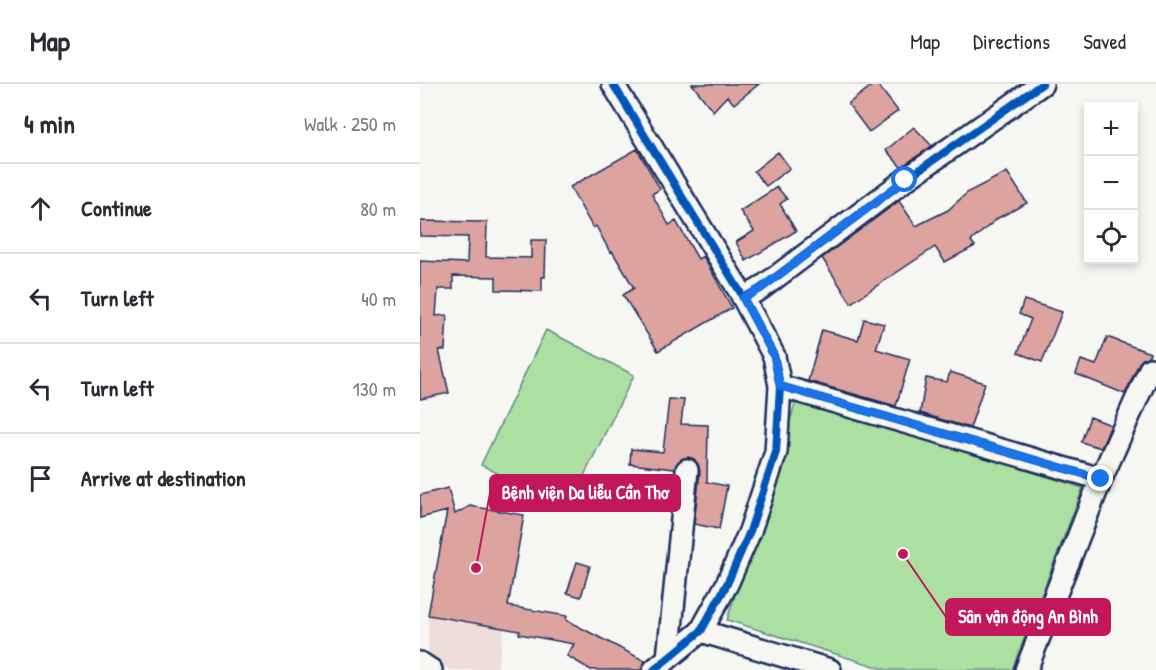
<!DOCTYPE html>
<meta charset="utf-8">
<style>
:root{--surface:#fff;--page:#f2f2f3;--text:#2b2b33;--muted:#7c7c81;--line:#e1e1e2}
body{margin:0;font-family:"Patrick Hand",sans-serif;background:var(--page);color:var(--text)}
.controls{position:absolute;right:18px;top:18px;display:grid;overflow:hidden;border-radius:0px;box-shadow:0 3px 9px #0003}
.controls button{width:54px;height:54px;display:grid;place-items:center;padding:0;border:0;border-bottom:2px solid var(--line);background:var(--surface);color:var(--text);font:30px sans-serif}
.stop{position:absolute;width:18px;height:18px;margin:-14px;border:4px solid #1a73e8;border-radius:50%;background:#fff}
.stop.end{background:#1a73e8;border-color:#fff;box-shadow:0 2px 6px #0008}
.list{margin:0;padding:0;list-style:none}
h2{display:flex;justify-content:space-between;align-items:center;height:78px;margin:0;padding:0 24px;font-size:26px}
h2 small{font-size:20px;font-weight:400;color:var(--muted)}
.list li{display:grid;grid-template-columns:39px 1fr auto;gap:18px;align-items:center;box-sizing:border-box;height:90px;padding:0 24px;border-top:2px solid var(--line)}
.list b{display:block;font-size:22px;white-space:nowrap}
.list em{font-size:20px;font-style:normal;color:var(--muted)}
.icon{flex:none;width:33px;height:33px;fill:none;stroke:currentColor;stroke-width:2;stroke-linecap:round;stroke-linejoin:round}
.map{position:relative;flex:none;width:736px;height:586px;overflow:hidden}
header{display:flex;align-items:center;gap:36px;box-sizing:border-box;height:84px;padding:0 30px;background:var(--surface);border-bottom:2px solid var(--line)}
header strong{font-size:28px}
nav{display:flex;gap:33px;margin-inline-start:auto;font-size:21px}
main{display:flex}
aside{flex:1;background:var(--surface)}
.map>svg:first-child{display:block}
.built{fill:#eeddd9}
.green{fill:#abe0a2;stroke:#638880;stroke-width:1.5}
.building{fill:#dda39e;stroke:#1b2f5e;stroke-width:1.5}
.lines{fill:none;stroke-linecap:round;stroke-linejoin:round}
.minor-casing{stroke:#1b2f5e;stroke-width:26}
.minor{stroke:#f6f6f2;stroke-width:21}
.cycleway-casing{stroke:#f6f6f2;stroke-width:11}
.cycleway{stroke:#0057b8;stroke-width:8}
.route{stroke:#1a73e8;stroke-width:8}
.leader{fill:none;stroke:#c2185b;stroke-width:2}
.callout-dot{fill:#c2185b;stroke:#f6f6f2;stroke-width:2}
.callout{fill:#c2185b;stroke:#c2185b;stroke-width:2}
.callout-label{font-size:18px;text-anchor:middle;font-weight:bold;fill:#fff}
</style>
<header>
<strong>Map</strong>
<nav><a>Map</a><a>Directions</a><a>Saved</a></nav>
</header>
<main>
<aside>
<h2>4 min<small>Walk · 250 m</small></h2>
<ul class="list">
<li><svg class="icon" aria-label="ahead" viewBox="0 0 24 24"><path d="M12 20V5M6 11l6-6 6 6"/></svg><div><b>Continue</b></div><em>80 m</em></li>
<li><svg class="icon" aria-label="left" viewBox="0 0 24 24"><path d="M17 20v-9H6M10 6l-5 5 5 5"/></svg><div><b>Turn left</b></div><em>40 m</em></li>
<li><svg class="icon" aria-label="left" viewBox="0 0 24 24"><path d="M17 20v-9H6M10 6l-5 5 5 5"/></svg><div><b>Turn left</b></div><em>130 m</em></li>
<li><svg class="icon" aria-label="arrive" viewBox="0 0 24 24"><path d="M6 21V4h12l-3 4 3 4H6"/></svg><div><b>Arrive at destination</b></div></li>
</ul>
</aside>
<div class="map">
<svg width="736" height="586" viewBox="0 0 736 586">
<rect width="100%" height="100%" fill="#f6f6f2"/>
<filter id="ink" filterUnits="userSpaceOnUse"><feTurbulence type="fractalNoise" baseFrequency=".0167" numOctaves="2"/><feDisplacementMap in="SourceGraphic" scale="12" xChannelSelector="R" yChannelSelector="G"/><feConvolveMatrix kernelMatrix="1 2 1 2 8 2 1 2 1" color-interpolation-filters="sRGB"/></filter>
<g filter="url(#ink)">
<!-- built -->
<path class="built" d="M50 422 104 431 77 586H30L8 572V531L25 436Z"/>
<!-- green -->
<path class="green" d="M126 246 214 291 148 424 61 381Z
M377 314 663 404 592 586H467L307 536Z"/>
<!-- building -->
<path class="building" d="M272 0H339L314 20 307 12 293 27Z
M454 0H457L478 27 449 48 428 20Z
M494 43 512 62 481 83 466 66Z
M217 65 240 105 232 110 249 141 256 137 278 175 283 172 312 224 238 267 203 211 214 204 192 167 190 168 176 142 173 144 150 103Z
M358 68 370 84 346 102 334 87Z
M587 88 607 119 578 134 551 157 555 162 525 178 515 163 431 219 402 174 479 117 496 142 528 126 548 108Z
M357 103 367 115 360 120 376 147 326 177 316 158 334 147 320 127Z
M0 137 67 138 66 173 111 174V156H126L125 193H122V207L76 206V193L33 192V205H18L16 232 27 231 25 266H19L29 309 0 315V177L47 179 48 153 0 152Z
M604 216 642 228 622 278 598 269 611 235 599 230Z
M444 235 464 240 456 265 490 275 476 322 388 297 402 246 438 256Z
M687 253 730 269 729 272 723 275 719 279 705 310 656 290 661 276 676 281Z
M530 288 565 299 550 344 500 329 506 294 527 298Z
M249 315 264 316 261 340 288 341 287 398 307 402 299 445 274 440 280 387 278 380 274 375 268 373 261 375 254 385 210 380 211 365 243 368Z
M670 333 691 341 681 364 661 358Z
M28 404 35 430 50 422 104 431 88 522 147 532 146 536 225 577 222 586H171L147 572 154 560 99 550 100 547 8 531 27 427 0 434V411Z
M157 478 170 482 161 513 147 509Z"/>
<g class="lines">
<!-- minor casing -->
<g class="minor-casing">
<path id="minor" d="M193 0 319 206 354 272 360 302 356 368 330 447 307 500 281 547 234 586
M323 214 340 205 485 96 622 0
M360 302 681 395
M281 547 410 586
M248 574 267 386
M0 579 11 586
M606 586 681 395 730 285 736 287"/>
</g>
<!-- minor -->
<use href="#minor" class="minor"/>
<!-- cycleway casing -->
<g class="cycleway-casing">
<path id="cycleway" d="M193 0 319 206 354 272 360 302 356 368 330 447 307 500 281 547 234 586
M323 214 340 205 485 96 622 0
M360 302 681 395"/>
</g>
<!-- cycleway -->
<use href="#cycleway" class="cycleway"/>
</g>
</g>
<g class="lines" filter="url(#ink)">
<!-- route -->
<path class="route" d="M485 96 340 205 323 214 354 272 360 302 681 395"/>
</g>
<!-- callouts -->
<path class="leader" d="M56 484L70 409M483 470L526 533"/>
<g class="callout-dot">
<circle cx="56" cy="484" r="6"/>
<circle cx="483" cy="470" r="6"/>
</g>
<g class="callout">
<rect x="70" y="391" width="190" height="36" rx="6"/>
<rect x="526" y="515" width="164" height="36" rx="6"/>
</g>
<g class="callout-label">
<text x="165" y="415">Bệnh viện Da liễu Cần Thơ</text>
<text x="608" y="539">Sân vận động An Bình</text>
</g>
</svg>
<div class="controls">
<button>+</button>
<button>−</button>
<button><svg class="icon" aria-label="locate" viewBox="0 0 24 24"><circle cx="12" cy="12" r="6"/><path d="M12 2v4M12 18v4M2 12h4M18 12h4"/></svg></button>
</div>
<div class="stop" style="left:485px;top:96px"></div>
<div class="stop end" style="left:681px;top:395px"></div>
</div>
</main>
